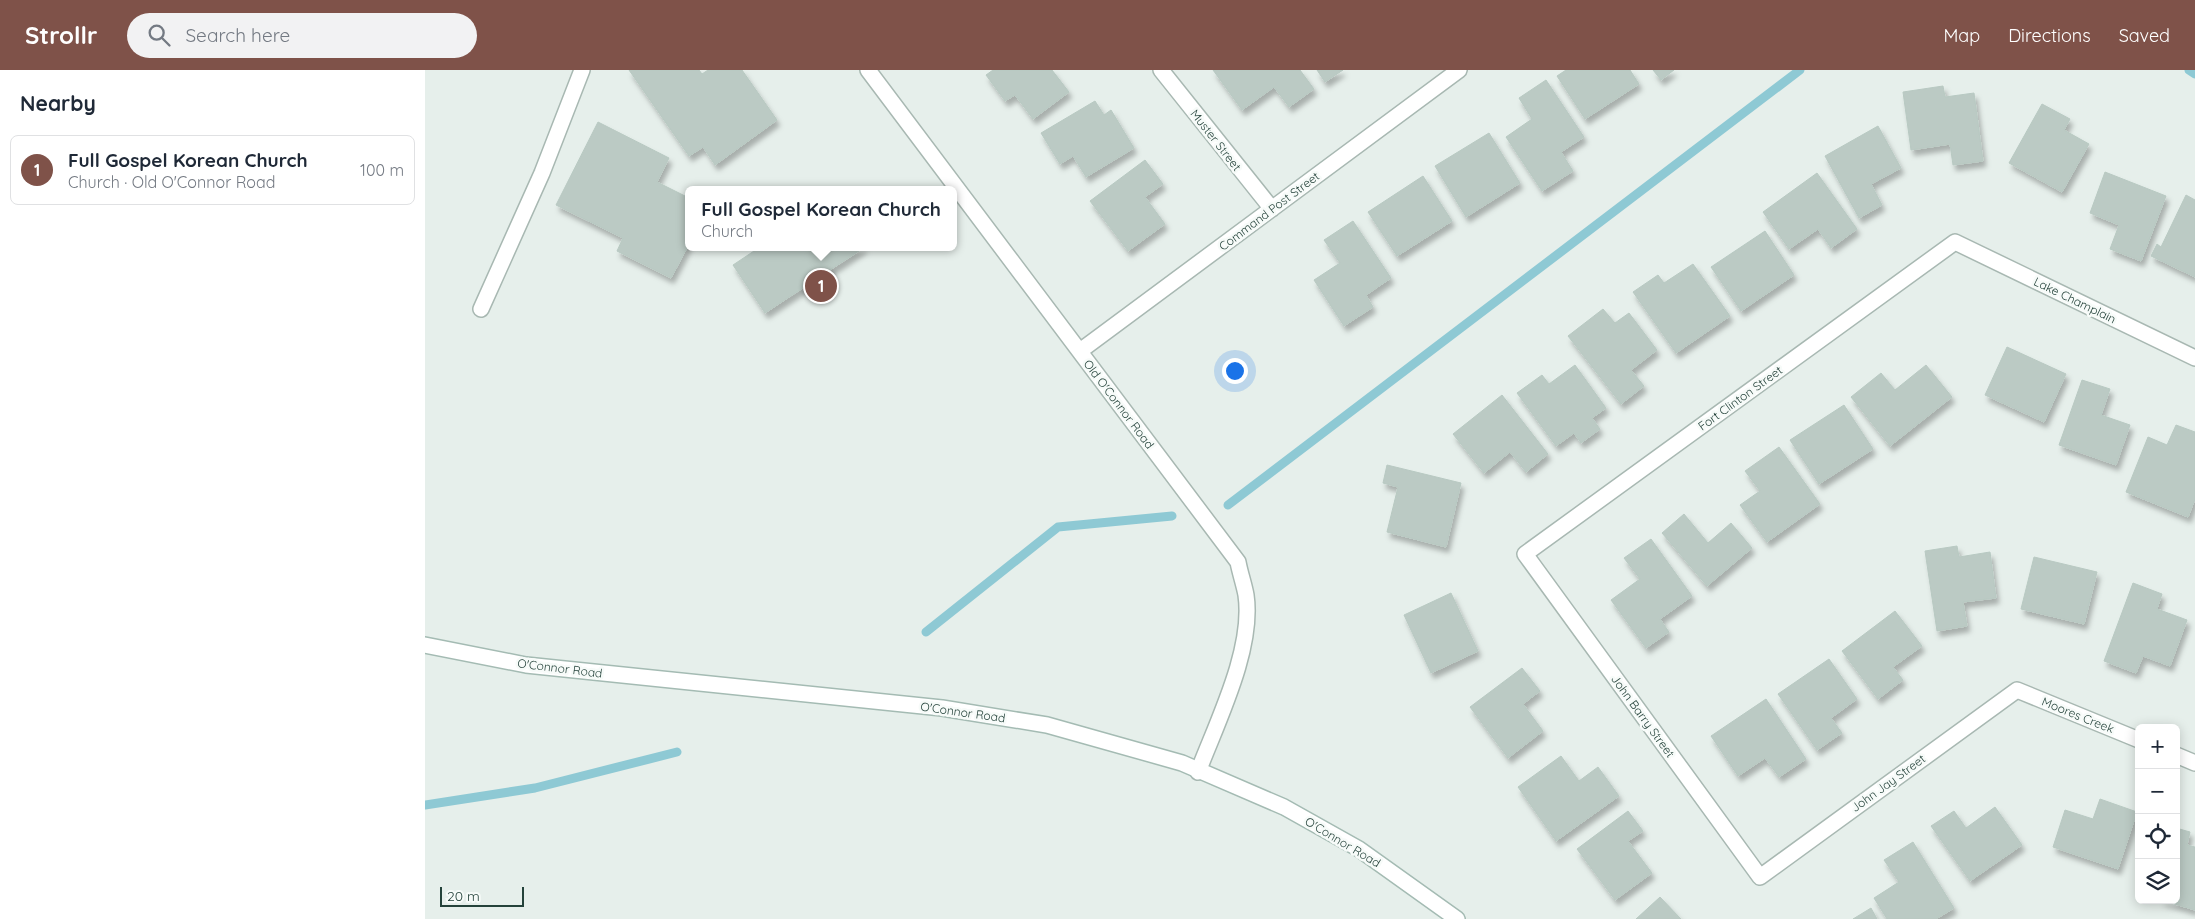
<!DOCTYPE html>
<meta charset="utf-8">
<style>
:root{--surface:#fff;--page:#f2f2f3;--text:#1f2937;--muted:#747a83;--line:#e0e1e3;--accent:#7f5249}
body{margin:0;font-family:Quicksand,sans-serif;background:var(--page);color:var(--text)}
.controls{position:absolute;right:15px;bottom:15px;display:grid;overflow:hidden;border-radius:8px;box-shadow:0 2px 12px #0003}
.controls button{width:45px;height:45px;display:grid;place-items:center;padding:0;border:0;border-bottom:1px solid var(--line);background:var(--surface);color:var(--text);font:25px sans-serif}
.scale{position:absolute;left:15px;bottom:12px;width:84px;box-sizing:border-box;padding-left:5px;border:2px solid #24423a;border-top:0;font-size:14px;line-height:18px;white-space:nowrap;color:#24423a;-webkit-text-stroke:4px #f7fbf9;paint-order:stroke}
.you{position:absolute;left:809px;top:300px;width:18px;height:18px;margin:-12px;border:4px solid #fff;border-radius:50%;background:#1a73e8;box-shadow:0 0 0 8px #1a73e833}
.badge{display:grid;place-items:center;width:32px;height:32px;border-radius:50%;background:var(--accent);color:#fff;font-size:16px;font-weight:700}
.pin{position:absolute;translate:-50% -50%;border:2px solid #fff;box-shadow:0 1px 5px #0006}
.popup{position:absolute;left:260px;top:116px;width:272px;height:65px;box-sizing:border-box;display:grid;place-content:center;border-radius:8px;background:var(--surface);filter:drop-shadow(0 1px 4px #0005);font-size:16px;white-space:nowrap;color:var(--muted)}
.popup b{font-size:19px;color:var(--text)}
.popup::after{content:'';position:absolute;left:50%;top:100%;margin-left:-10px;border:10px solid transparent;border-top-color:var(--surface)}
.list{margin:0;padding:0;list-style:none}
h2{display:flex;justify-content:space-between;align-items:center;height:65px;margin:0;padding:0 20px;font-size:21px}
h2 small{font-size:16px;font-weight:400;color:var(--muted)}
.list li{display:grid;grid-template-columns:32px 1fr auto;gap:15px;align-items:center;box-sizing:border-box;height:70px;margin:0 10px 10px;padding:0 10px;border:1px solid var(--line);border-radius:8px}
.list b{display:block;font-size:19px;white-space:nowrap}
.list p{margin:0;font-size:16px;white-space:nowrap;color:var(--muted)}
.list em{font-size:16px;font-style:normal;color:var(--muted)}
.icon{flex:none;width:28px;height:28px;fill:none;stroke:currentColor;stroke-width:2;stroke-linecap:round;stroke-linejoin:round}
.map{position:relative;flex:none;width:1770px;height:849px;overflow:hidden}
header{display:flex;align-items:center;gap:30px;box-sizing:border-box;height:70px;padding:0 25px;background:var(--accent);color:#fff}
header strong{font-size:24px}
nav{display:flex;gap:28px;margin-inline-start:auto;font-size:18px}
.search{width:350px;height:45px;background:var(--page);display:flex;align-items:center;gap:12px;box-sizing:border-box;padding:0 18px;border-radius:28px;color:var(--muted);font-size:19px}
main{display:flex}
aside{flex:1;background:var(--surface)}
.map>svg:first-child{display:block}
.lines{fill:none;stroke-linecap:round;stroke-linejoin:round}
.stream{stroke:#8ec9d4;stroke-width:9}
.building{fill:#bbcac4;stroke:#b8c9c2;filter:url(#shadow)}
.service-casing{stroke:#a8b8b2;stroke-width:18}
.minor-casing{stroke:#a8b8b2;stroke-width:18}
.secondary-casing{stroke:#a4bbb3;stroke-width:18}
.service{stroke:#fff;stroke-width:15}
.minor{stroke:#fff;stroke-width:15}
.secondary{stroke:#fff;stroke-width:15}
.labels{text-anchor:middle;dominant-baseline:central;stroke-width:5;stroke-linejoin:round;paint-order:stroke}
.street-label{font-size:12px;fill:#24423a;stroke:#f7fbf9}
</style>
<header>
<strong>Strollr</strong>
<div class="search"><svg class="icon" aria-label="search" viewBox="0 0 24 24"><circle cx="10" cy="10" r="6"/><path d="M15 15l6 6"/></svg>Search here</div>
<nav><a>Map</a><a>Directions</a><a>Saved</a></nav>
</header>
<main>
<aside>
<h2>Nearby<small></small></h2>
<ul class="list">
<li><span class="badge">1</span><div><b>Full Gospel Korean Church</b><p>Church · Old O'Connor Road</p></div><em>100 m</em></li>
</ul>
</aside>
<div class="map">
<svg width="1770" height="849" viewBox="0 0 1770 849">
<defs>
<filter id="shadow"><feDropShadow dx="3" dy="5.5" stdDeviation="2.5" flood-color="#0004"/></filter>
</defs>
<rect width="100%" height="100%" fill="#e6efeb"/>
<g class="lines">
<!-- stream -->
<path class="stream" d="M1764 0 1770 4
M803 435 1375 0
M501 562 633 457 747 446
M0 735 110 718 252 682"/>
</g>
<!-- building -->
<path class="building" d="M204 0H274L277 4 283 0H317L352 50 290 95 278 77 264 86Z
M568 0H627L644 22 608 49 590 25 580 31 561 5Z
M788 0H875L889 19 864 37 849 17 817 40Z
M892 0H918L900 12Z
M1141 0H1205L1214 14 1160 49 1132 6Z
M1228 0H1249L1236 10Z
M1121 10 1159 67 1136 82 1148 101 1117 121 1081 67 1107 49 1094 28Z
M1518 16 1520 27 1549 23 1558 91 1528 95 1525 74 1486 80 1478 22Z
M670 31 679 45 686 40 709 78 661 107 648 86 635 94 616 63Z
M1617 34 1645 49 1639 60 1664 74 1637 122 1584 93Z
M173 52 244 88 232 112 264 128V174L246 208 192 181 198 168 131 135Z
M1453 56 1476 98 1446 114 1457 135 1434 148 1400 86Z
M1064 63 1095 113 1041 147 1010 96Z
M720 90 738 114 720 127 740 154 703 181 665 131Z
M1680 102 1741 126 1716 191 1685 179 1694 155 1665 143Z
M1392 103 1432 159 1406 178 1393 159 1364 179 1338 142Z
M998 106 1027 151 972 186 943 142Z
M1761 125 1770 130V207L1726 186 1732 174 1736 177Z
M928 151 966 208 941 225 948 237 919 256 889 210 915 193 899 170Z
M1340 161 1369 205 1316 241 1286 197Z
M335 177H440L340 243 308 195Z
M1268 194 1305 246 1251 283 1208 222 1233 205 1239 213Z
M1178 239 1190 253 1204 243 1232 280 1206 300 1219 316 1196 334 1143 266Z
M1582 277 1641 304 1619 352 1560 325Z
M1150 295 1181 338 1167 348 1175 359 1156 373 1149 363 1131 376 1092 323 1117 305 1124 314Z
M1501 295 1527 327 1465 376 1426 327 1456 303 1470 320Z
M1657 310 1685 319 1676 345 1705 355 1691 395 1634 375Z
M1077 325 1123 384 1101 402 1085 382 1059 403 1028 364Z
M1419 335 1448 379 1394 414 1365 370Z
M1751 355 1770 362V429L1763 447 1701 422 1723 367 1742 375Z
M1354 377 1395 434 1342 472 1315 435 1335 421 1320 401Z
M962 395 1036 413 1021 477 962 462 973 417 958 413Z
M1259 444 1283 473 1306 453 1327 478 1282 516 1237 463Z
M1226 469 1267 526 1235 549 1244 562 1221 578 1186 530 1215 509 1199 488Z
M1532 476 1534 487 1565 482 1571 528 1538 532 1542 556 1512 561 1500 481Z
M1609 487 1672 502 1659 554 1596 539Z
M1708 513 1737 524 1732 539 1762 550 1745 596 1718 586 1711 603 1679 591Z
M1026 523 1053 581 1006 603 979 545Z
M1470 541 1497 576 1468 597 1478 610 1453 629 1417 581Z
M1404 589 1432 629 1406 648 1417 663 1392 680 1353 624Z
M1097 598 1115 621 1098 634 1118 661 1083 688 1045 637Z
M1341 629 1381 689 1354 707 1340 688 1313 706 1286 666Z
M1136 686 1154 711 1173 697 1194 726 1131 771 1093 717Z
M1675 729 1712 742 1693 799 1628 777 1640 740 1668 749Z
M1570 737 1597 775 1545 811 1506 756 1529 741 1541 758Z
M1203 741 1218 761 1203 771 1227 803 1190 830 1152 779Z
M1751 758 1765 762 1762 775 1770 777V840L1736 830H1751Z
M1488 772 1529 838 1511 849H1462L1449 828 1474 812 1459 790Z
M1235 827 1256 849H1211Z
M1446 838 1452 849H1428Z"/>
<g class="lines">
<!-- service casing -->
<g class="service-casing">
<path id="service" d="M56 239 117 103 157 0"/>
</g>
<!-- minor casing -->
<g class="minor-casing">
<path id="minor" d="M443 0 813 492C815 503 819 514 821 525 829 579 792 652 773 702
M736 0 847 139
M655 281 1034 0
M1714 670 1592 620 1335 807 1100 484 1530 172 1770 288
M1751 685 1770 693"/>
</g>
<!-- secondary casing -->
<g class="secondary-casing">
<path id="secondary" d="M0 575 101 595 517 638 622 655 757 693 859 737 934 779 1032 849"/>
</g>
<!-- service -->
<use href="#service" class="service"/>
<!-- minor -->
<use href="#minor" class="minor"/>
<!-- secondary -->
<use href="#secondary" class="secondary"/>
</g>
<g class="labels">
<!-- street labels -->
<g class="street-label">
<text transform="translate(791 70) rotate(52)">Muster Street</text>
<text transform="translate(844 141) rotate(-37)">Command Post Street</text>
<text transform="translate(1650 230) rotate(26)">Lake Champlain</text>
<text transform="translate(1315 328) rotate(-36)">Fort Clinton Street</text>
<text transform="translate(694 334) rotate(53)">Old O'Connor Road</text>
<text transform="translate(135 598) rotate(7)">O'Connor Road</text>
<text transform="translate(538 642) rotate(8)">O'Connor Road</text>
<text transform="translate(1653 645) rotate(22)">Moores Creek</text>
<text transform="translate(1218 646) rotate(54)">John Barry Street</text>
<text transform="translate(1463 713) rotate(-36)">John Jay Street</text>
<text transform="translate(918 772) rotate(31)">O'Connor Road</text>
</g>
</g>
</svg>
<div class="controls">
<button>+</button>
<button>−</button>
<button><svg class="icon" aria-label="locate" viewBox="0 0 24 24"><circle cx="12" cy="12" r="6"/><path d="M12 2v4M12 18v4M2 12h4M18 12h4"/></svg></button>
<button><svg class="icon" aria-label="layers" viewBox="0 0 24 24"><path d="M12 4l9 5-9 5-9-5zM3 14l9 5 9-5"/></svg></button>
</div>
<div class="scale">20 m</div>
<div class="you"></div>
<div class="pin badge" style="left:396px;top:216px">1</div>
<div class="popup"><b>Full Gospel Korean Church</b>Church</div>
</div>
</main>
